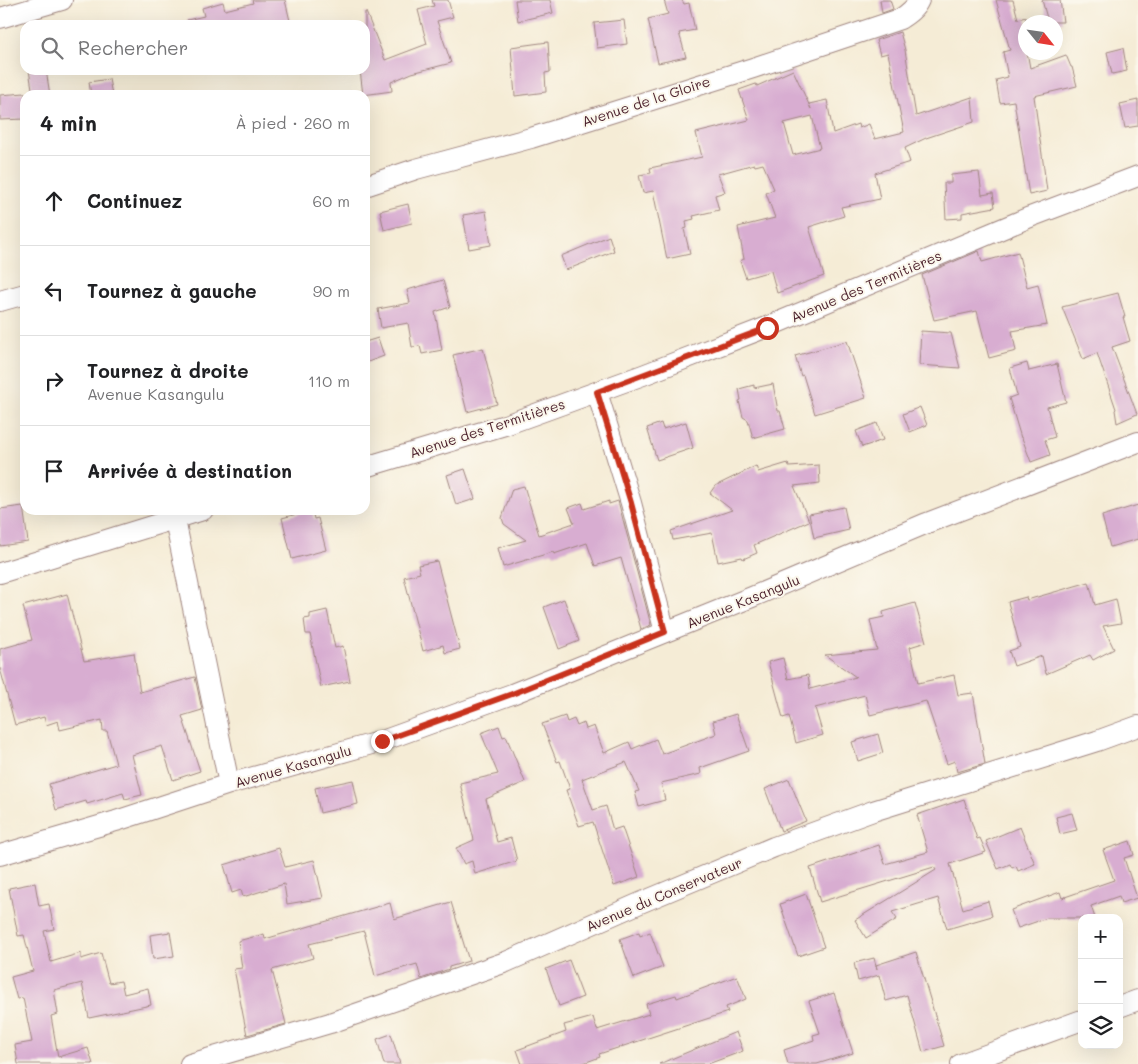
<!DOCTYPE html>
<html lang="fr">
<meta charset="utf-8">
<style>
:root{--surface:#fff;--page:#f2f2f2;--text:#202124;--muted:#757577;--line:#e0e0e0}
body{margin:0;font-family:Mali,sans-serif;background:var(--page);color:var(--text)}
.controls{position:absolute;right:15px;bottom:15px;display:grid;overflow:hidden;border-radius:10px;box-shadow:0 5px 20px #0002}
.controls button{width:45px;height:45px;display:grid;place-items:center;padding:0;border:0;border-bottom:1px solid var(--line);background:var(--surface);color:var(--text);font:25px sans-serif}
.compass{position:absolute;left:1018px;top:15px;width:45px;height:45px;border-radius:50%;background:var(--surface);box-shadow:0 5px 20px #0002;rotate:120deg}
.stop{position:absolute;width:15px;height:15px;margin:-11px;border:4px solid #c8321e;border-radius:50%;background:#fff}
.stop.end{background:#c8321e;border-color:#fff;box-shadow:0 1px 5px #0008}
.list{margin:0;padding:0;list-style:none}
h2{display:flex;justify-content:space-between;align-items:center;height:65px;margin:0;padding:0 20px;font-size:21px}
h2 small{font-size:16px;font-weight:400;color:var(--muted)}
.list li{display:grid;grid-template-columns:32px 1fr auto;gap:15px;align-items:center;box-sizing:border-box;height:90px;padding:0 20px;border-top:1px solid var(--line)}
.list b{display:block;font-size:19px;white-space:nowrap}
.list p{margin:0;font-size:16px;white-space:nowrap;color:var(--muted)}
.list em{font-size:16px;font-style:normal;color:var(--muted)}
.icon{flex:none;width:28px;height:28px;fill:none;stroke:currentColor;stroke-width:2;stroke-linecap:round;stroke-linejoin:round}
.map{position:relative;flex:none;width:1138px;height:1064px;overflow:hidden}
.search{position:absolute;background:var(--surface);box-shadow:0 5px 20px #0002;left:20px;top:20px;width:350px;height:55px;display:flex;align-items:center;gap:12px;box-sizing:border-box;padding:0 18px;border-radius:15px;color:var(--muted);font-size:19px}
.panel{position:absolute;background:var(--surface);box-shadow:0 5px 20px #0002;left:20px;top:90px;width:350px;height:425px;border-radius:15px}
.map>svg:first-child{display:block}
.building{fill:#d8add1;fill-rule:evenodd}
.lines{fill:none;stroke-linecap:round;stroke-linejoin:round}
.minor-casing{stroke:#a08680;stroke-width:22}
.minor{stroke:#fff;stroke-width:20}
.route{stroke:#c8321e;stroke-width:6}
.labels{text-anchor:middle;dominant-baseline:central;stroke-width:4;stroke-linejoin:round;paint-order:stroke}
.street-label{font-size:14px;fill:#4a1f2b;stroke:#fbf7ec}
</style>
<div class="map">
<svg width="1138" height="1064" viewBox="0 0 1138 1064">
<rect width="100%" height="100%" fill="#fbf7ec"/>
<filter id="ink" filterUnits="userSpaceOnUse"><feTurbulence type="fractalNoise" baseFrequency=".02" numOctaves="2"/><feDisplacementMap in="SourceGraphic" scale="10" xChannelSelector="R" yChannelSelector="G"/><feConvolveMatrix kernelMatrix="1 2 1 2 8 2 1 2 1" color-interpolation-filters="sRGB"/></filter>
<filter id="wash" filterUnits="userSpaceOnUse"><feTurbulence type="fractalNoise" baseFrequency=".0096" numOctaves="4" result="noise"/><feDisplacementMap in="SourceGraphic" scale="20" xChannelSelector="R" yChannelSelector="G"/><feGaussianBlur stdDeviation="1.12" result="paint"/><feColorMatrix in="noise" values="0 0 0 0 0 0 0 0 0 0 0 0 0 0 0 0 0 1.4 0 .05"/><feComposite in="paint" operator="in"/></filter>
<g filter="url(#wash)">
<rect width="100%" height="100%" fill="#f5ecd6"/>
<g id="blocks">
<!-- building -->
<path class="building" d="M252 0H285L291 25H188L187 20 204 16 202 8 223 2 225 10 253 3Z
M432 0H448L453 17 437 21 451 63 412 73 391 82 392 91 363 95 360 70H365V12H366L385 60 427 44 418 10 434 6Z
M515 0H550L553 13 518 21Z
M664 0H682L684 4 689 3 695 30 679 33 686 57 658 63 648 19 668 14Z
M880 0H890L893 9 882 13Z
M996 0H1013L1018 19 1026 17V52H1027L1030 68 1066 55 1071 67H1072L1077 86 1034 96 1047 191 1029 195 1014 101 1000 103 996 80 1008 77 1003 52 1010 50Z
M1042 0H1060L1063 22H1048Z
M624 20 627 44 597 48 594 23Z
M900 32 905 50 916 116 972 97 974 122 926 138 905 148 910 162 875 173 880 199 841 207 844 216 809 227 824 276 777 293 771 271 746 278 740 261 744 259 738 227 775 218 766 193 774 189 763 164 755 166 754 164 718 174 725 192 715 195 719 210 693 216 694 219 686 221 687 228 684 229 690 254 667 259 653 191 643 193 639 175 651 173 650 168 702 157 696 133 749 120 739 90 756 84 757 86 793 70 811 109 809 104 827 100 833 133 858 124 859 128 869 124 875 139 904 132 888 53 880 55 876 40ZM812 116 820 148 793 155 784 123Z
M548 42 550 72 545 73 546 92 515 96 511 47Z
M1123 48 1127 71 1112 74 1107 52Z
M29 70H46L50 95H33Z
M109 79 112 95H91L89 82Z
M25 93V119L0 120V95Z
M1138 100V126L1125 128 1120 104Z
M979 172 982 195 993 193 995 207 962 213V218L946 219 944 183H951V175Z
M408 204 412 223 384 230 380 211Z
M486 211 491 245 469 249 463 215Z
M609 236 614 251 566 270 561 256Z
M979 251 982 262 1018 252 1027 287 1038 284 1047 325 1012 331 1016 351 989 358 977 311 934 320 922 275Z
M443 280 450 307 435 312 442 350 422 354 420 346 412 347 408 323 381 328 378 309 410 303 407 290Z
M1118 293 1125 317H1123L1130 341 1112 347 1137 414 1117 423 1115 410 1116 409 1097 353 1083 359 1062 307Z
M921 331 951 333 960 368 919 365Z
M378 338 384 356 365 363V342Z
M847 341 866 398 815 414 803 375 801 376 795 356Z
M483 348 497 404 467 412 453 355Z
M1027 363 1029 371 1057 364 1066 402 1047 407 1055 437 1045 440 1050 455 1031 462 1022 438H1021L1009 398 1017 395 1010 368Z
M773 384 778 411H780L785 429 753 438 748 420 743 417 739 401 741 400 739 389 754 385V388Z
M920 407 927 425 910 432 903 414Z
M686 422 693 448 657 460 647 428 661 423 663 429Z
M877 423 883 440 862 447 856 431Z
M788 463 789 467 819 465 820 483 794 486 809 521 754 545 757 553 743 559 742 557 718 562 712 533 673 540 671 531 732 510 710 493 715 486 756 466 758 472Z
M465 469 475 499 456 505 447 475Z
M524 486 539 535 574 523 568 508 582 503 584 509 609 501V504L618 501 651 625 641 629 621 558 595 566 587 543 554 554 553 552 503 567 498 548 526 540 504 524 502 518 512 489Z
M1138 505V539L1110 547 1102 516Z
M23 506 28 542 0 546V509Z
M844 507 849 530 814 538 809 514Z
M312 510 314 519 318 518 326 550 292 559 282 518Z
M437 561 460 649 445 653 443 645 423 651 404 577 420 573 418 565Z
M1089 582 1095 605 1116 599 1121 623 1103 626 1114 649 1093 660 1090 655 1046 674 1042 656 1014 666 1009 651 1020 647 1008 602 1026 597 1027 600Z
M67 594 84 661 134 653 140 692 195 677 202 710 182 716 200 771 173 780 162 746 132 755 142 795 125 799 123 793 87 804 86 801 56 810 49 784 116 764 107 731H103L102 720 60 730 58 721 46 725 44 717 15 725 0 668V649L32 640 23 606Z
M564 599 579 641 559 649 544 607Z
M915 603 926 642 910 647 918 683 954 675 958 695 973 693 985 764 957 772 955 761 947 764 926 701 870 715 865 695 815 708 823 735 796 743 789 716 783 718 768 662 783 658 788 679 808 675 810 689 856 677 825 655 877 650 870 620 884 617 883 612Z
M327 610 335 648 343 646 350 681 321 687 310 634H306L304 619 310 618V614Z
M736 714 749 751 700 768 701 774 661 783 665 800 639 807 635 792 639 791 626 762 582 779 593 810 606 806 613 830 622 827 639 877 614 886 593 822 579 826 566 790 570 789 560 761 557 762 542 724 565 716 567 722 574 719 577 726 584 723 586 729 594 726 604 753 629 742 632 749 656 739 662 754 716 734 713 721Z
M499 726 503 737 506 736 525 782 486 799 497 842 511 838 517 861 475 874 472 861 464 864 456 848 474 840 460 783 498 774 481 733Z
M878 734 883 753 858 761 852 742Z
M789 779 806 821 781 831 765 789Z
M353 780 358 804 320 813 315 788Z
M964 799 977 839 980 838 986 852 950 864 963 909 988 901 992 916 947 929 938 898 892 912 897 919 866 938 855 920 936 870 934 867 820 902 810 868 879 845 885 864 928 852 917 815Z
M1072 813 1077 830 1060 834 1056 817Z
M1020 827 1035 864 1018 871 1016 866 1012 868 1010 864 998 869 986 841Z
M1130 841 1134 855 1124 858 1137 898 1121 903 1119 896 1091 906 1095 918H1047L1018 928 1011 910 1060 892 1062 898 1114 880 1103 850Z
M279 848 285 867 314 860 323 898 287 904 284 884 243 897 241 890 232 893 224 865Z
M35 883 39 906 49 904 54 929 44 931 51 962 81 953V959L101 953 109 983 121 981 124 994 148 988 151 1005 89 1018 82 983 54 990 58 1014 51 1016 58 1057 88 1048 93 1064H18L15 1045 32 1042 23 998 17 999 11 977 33 971 24 935 18 936 9 888Z
M806 894 824 947 798 956 780 904Z
M451 902 469 961 449 967V969L421 979 417 964 375 976 364 931 309 944 313 958 272 970 286 1024 247 1035 234 969 242 968 238 941 264 934 265 939 390 903 394 919Z
M170 932 174 956 153 959 150 935Z
M639 932 640 936 650 932 663 967 634 978 620 939Z
M916 952 944 1046 923 1052 907 995 886 1001 879 975 858 981 854 963 874 958 877 969 876 965Z
M569 960 583 997 559 1006 546 969Z
M737 976 746 999 726 1007 728 1012 599 1054 600 1057 581 1064H522L517 1050 566 1032 564 1025 593 1017 597 1030 649 1014 646 1004 676 995 677 998Z
M834 993 853 1053 817 1064H788L784 1050 814 1040 813 1035 820 1033 809 1001Z
M736 1032 743 1051 708 1064H659Z
M391 1034 400 1064H384L377 1039Z"/>
</g>
</g>
<g filter="url(#ink)">
<use href="#blocks" fill-opacity="0" stroke="#a08680" stroke-width="1"/>
<g class="lines">
<!-- minor casing -->
<g class="minor-casing">
<path id="minor" d="M0 18 62 0
M365 186 416 169 531 138 753 68 900 19C908 14 915 9 919 0
M0 301 25 294
M597 392 631 503 665 632
M365 467 505 425 643 375 767 327 1030 217 1138 176
M173 510 229 784
M0 573 203 510
M0 855 116 821 229 784 382 741 512 694 752 597 927 523 1138 442
M1119 1007 1138 1000
M190 1064 330 1023 506 962 640 903 774 847 873 811 1097 741 1138 726
M961 1064 1082 1020"/>
</g>
<!-- minor -->
<use href="#minor" class="minor"/>
</g>
</g>
<g class="lines" filter="url(#ink)">
<!-- route -->
<path class="route" d="M382 741 512 694 665 632 631 503 597 392 767 328"/>
</g>
<g class="labels">
<!-- street labels -->
<g class="street-label">
<text transform="translate(646 101) rotate(-18)">Avenue de la Gloire</text>
<text transform="translate(866 286) rotate(-23)">Avenue des Termitières</text>
<text transform="translate(487 428) rotate(-18)">Avenue des Termitières</text>
<text transform="translate(743 601) rotate(-22)">Avenue Kasangulu</text>
<text transform="translate(293 766) rotate(-16)">Avenue Kasangulu</text>
<text transform="translate(664 894) rotate(-23)">Avenue du Conservateur</text>
</g>
</g>
</svg>
<div class="controls">
<button>+</button>
<button>−</button>
<button><svg class="icon" aria-label="layers" viewBox="0 0 24 24"><path d="M12 4l9 5-9 5-9-5zM3 14l9 5 9-5"/></svg></button>
</div>
<svg class="compass" viewBox="-18 -18 36 36"><path d="M0-13l5 13h-10z" fill="#e53935"/><path d="M0 13l5-13h-10z" fill="#757577"/></svg>
<div class="stop" style="left:767px;top:328px"></div>
<div class="stop end" style="left:382px;top:741px"></div>
<div class="search"><svg class="icon" aria-label="search" viewBox="0 0 24 24"><circle cx="10" cy="10" r="6"/><path d="M15 15l6 6"/></svg>Rechercher</div>
<section class="panel">
<h2>4 min<small>À pied · 260 m</small></h2>
<ul class="list">
<li><svg class="icon" aria-label="ahead" viewBox="0 0 24 24"><path d="M12 20V5M6 11l6-6 6 6"/></svg><div><b>Continuez</b></div><em>60 m</em></li>
<li><svg class="icon" aria-label="left" viewBox="0 0 24 24"><path d="M17 20v-9H6M10 6l-5 5 5 5"/></svg><div><b>Tournez à gauche</b></div><em>90 m</em></li>
<li><svg class="icon" aria-label="right" viewBox="0 0 24 24"><path d="M7 20v-9h11M14 6l5 5-5 5"/></svg><div><b>Tournez à droite</b><p>Avenue Kasangulu</p></div><em>110 m</em></li>
<li><svg class="icon" aria-label="arrive" viewBox="0 0 24 24"><path d="M6 21V4h12l-3 4 3 4H6"/></svg><div><b>Arrivée à destination</b></div></li>
</ul>
</section>
</div>
